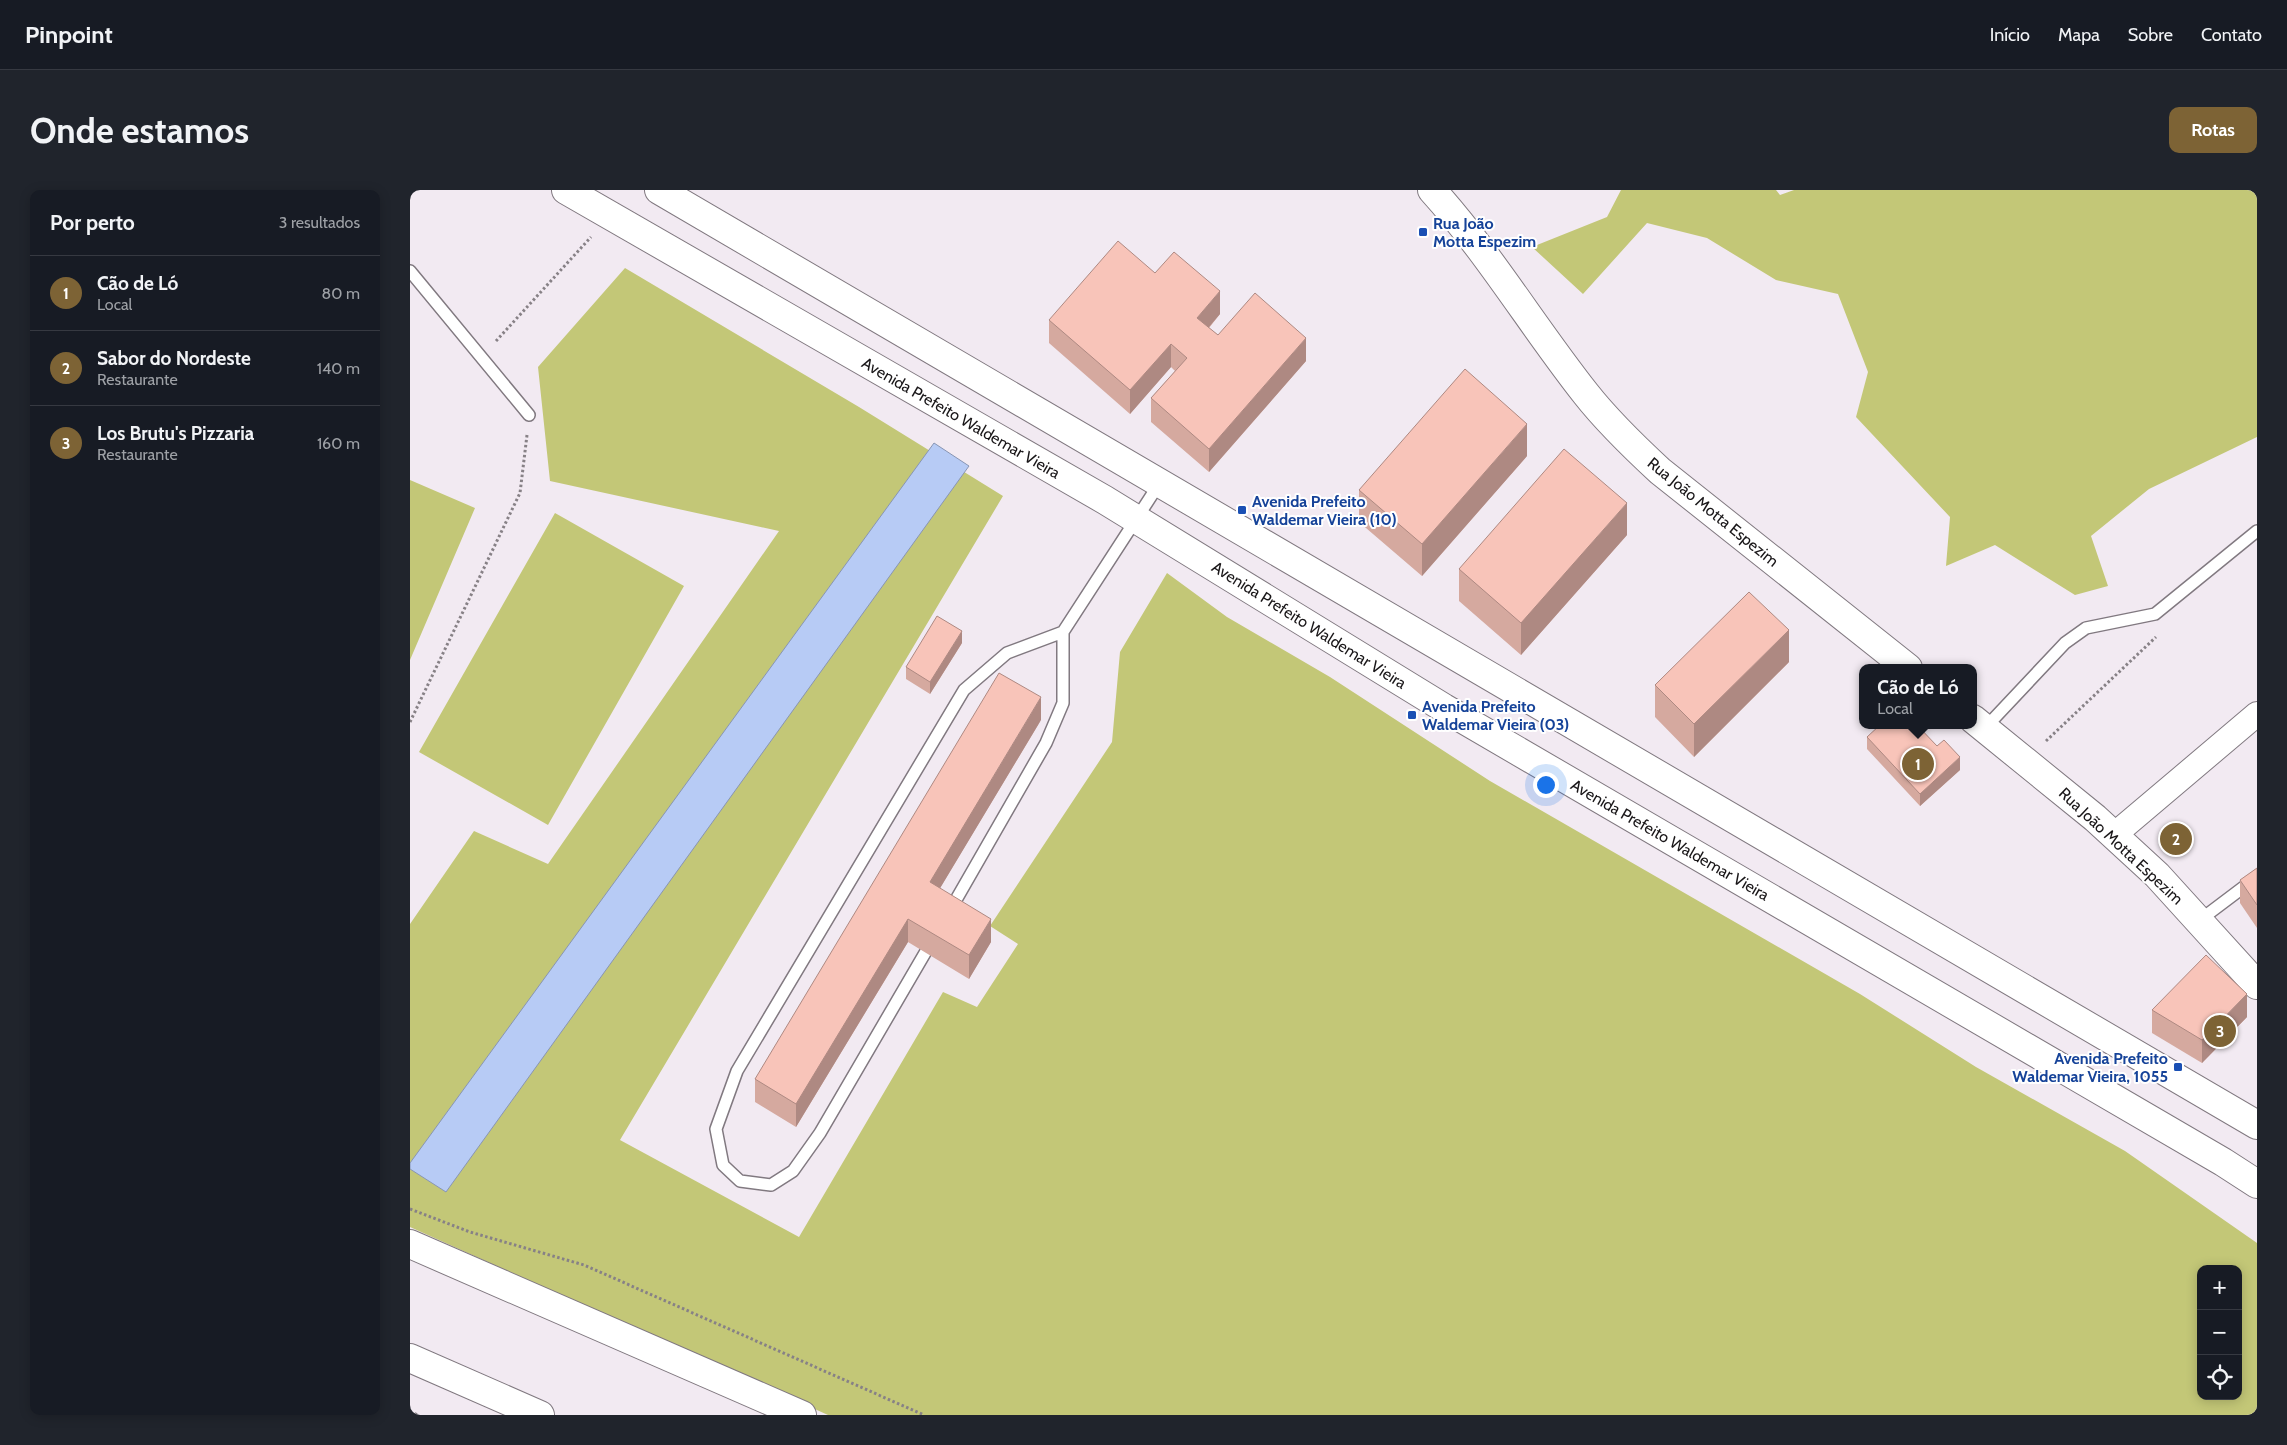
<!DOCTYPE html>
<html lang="pt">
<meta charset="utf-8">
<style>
:root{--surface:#171b24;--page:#20242c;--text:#f1f3f6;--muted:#9ea1a6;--line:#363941;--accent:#7d6335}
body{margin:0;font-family:Cabin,sans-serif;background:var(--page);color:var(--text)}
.controls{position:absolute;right:15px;bottom:15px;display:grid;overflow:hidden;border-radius:10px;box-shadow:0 2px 12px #0003}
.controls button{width:45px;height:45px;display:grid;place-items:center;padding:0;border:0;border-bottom:1px solid var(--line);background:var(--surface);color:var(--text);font:25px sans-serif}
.you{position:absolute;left:1135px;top:594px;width:18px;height:18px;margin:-12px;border:4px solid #fff;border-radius:50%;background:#1a73e8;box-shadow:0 0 0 8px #1a73e833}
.badge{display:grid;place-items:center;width:32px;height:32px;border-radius:50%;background:var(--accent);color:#fff;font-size:16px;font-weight:700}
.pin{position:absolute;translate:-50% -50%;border:2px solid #fff;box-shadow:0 1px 5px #0006}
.popup{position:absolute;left:1449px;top:474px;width:118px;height:65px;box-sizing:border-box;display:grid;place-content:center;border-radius:10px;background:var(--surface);filter:drop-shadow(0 1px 4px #0005);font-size:16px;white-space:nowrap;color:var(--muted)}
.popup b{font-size:19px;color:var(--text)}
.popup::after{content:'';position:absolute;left:50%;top:100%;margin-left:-10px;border:10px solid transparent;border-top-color:var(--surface)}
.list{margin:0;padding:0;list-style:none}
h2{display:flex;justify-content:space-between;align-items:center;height:65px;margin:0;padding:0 20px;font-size:21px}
h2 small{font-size:16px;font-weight:400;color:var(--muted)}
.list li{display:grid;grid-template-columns:32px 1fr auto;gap:15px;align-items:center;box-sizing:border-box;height:75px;padding:0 20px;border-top:1px solid var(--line)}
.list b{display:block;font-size:19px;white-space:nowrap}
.list p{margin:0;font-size:16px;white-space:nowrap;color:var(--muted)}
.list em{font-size:16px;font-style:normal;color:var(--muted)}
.icon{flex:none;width:28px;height:28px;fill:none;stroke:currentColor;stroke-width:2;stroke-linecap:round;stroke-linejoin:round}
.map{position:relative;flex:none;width:1847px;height:1225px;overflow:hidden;border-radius:10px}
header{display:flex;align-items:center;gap:30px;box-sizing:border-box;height:70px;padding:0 25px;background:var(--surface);border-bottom:1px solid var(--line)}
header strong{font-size:24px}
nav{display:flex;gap:28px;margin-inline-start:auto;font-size:18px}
.intro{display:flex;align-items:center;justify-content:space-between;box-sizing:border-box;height:120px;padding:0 30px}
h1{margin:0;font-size:35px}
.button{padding:12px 22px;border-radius:10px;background:var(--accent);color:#fff;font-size:18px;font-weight:700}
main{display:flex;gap:30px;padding:0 30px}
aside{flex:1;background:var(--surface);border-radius:10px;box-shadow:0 2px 12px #0003}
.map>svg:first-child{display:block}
.green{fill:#c3c777;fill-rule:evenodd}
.water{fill:#b7cbf5;stroke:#8895b3}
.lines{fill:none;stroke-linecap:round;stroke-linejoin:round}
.lane-casing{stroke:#817980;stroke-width:14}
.street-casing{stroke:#817980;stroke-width:26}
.secondary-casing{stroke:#817980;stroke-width:30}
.primary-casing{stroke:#817980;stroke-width:30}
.highway-casing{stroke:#817980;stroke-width:30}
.path{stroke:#878186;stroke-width:3;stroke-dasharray:2.5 2.5;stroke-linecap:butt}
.lane{stroke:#fff;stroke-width:11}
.street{stroke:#fff;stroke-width:24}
.secondary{stroke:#fff;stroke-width:28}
.primary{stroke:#fff;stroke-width:28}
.highway{stroke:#fff;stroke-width:28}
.wall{fill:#d5a99f}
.shaded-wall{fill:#ae8982}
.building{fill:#f8c4b9;stroke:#ae8982}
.transit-dot{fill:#1a4fb4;stroke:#fff;stroke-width:2}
.labels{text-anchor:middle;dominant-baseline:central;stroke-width:4;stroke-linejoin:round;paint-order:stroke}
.transit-label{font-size:16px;font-weight:bold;fill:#164399;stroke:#fff;text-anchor:start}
.street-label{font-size:16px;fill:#191618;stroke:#fff}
</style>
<header>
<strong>Pinpoint</strong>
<nav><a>Início</a><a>Mapa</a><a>Sobre</a><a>Contato</a></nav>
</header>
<div class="intro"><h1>Onde estamos</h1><a class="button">Rotas</a></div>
<main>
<aside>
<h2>Por perto<small>3 resultados</small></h2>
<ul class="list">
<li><span class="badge">1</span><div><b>Cão de Ló</b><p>Local</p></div><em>80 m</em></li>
<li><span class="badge">2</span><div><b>Sabor do Nordeste</b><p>Restaurante</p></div><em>140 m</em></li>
<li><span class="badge">3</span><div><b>Los Brutu's Pizzaria</b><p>Restaurante</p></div><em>160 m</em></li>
</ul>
</aside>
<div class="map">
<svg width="1847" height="1225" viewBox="0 0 1847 1225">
<rect width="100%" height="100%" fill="#f2eaf2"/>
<!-- green -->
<path class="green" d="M1211 0H1366L1370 5 1384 0H1847V247L1739 299 1681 346 1698 396 1665 405 1585 355 1536 376 1540 327 1446 227 1458 182 1428 104 1366 90 1297 48 1237 33 1173 104 1122 57 1197 27Z
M215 78 449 217 593 306 210 950 389 1047 533 802 567 817 608 754 580 736 702 552 710 462 757 383 817 427 920 487 1080 591 1450 804 1566 877 1715 961 1847 1053V1225H418L0 1037V734L64 641 138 674 369 341 140 291 128 177ZM1791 1079H1828V1206H1791Z
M0 290 65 318 0 470Z
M145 323 274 396 138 635 9 562Z"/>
<!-- water -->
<path class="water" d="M524 253 559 276 36 1002 0 979V973Z"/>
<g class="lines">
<!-- lane casing -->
<g class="lane-casing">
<path id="lane" d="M0 81 119 225
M1575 538 1655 453 1676 438 1745 424 1847 341
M539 722 636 553 653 513V442L749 294
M1790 730 1847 687
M522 751 410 943 383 981 361 995 330 991 313 975 306 939 327 881 554 500 597 463 653 442"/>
</g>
<!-- street casing -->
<g class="street-casing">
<path id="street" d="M1704 645 1847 524"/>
</g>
<!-- secondary casing -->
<g class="secondary-casing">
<path id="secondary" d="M156 0 695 310 1034 518 1813 972 1847 994
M249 0 1847 935"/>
</g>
<!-- primary casing -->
<g class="primary-casing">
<path id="primary" d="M1022 0C1079 63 1123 137 1176 204 1198 232 1223 256 1250 281L1498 478
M1563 529 1685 628 1747 685 1847 795"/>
</g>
<!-- highway casing -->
<g class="highway-casing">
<path id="highway" d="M0 1054 392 1225
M0 1168 130 1225"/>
</g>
<!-- path -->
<path class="path" d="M86 151 181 47
M0 532 110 303 117 245
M1636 551 1746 447
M0 1019 60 1042 174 1075 514 1225
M0 1222 8 1225"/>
<!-- lane -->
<use href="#lane" class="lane"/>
<!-- street -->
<use href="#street" class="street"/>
<!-- secondary -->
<use href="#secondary" class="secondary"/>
<!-- primary -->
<use href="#primary" class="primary"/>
<!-- highway -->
<use href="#highway" class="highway"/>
</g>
<!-- wall -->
<path class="wall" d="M745 83 810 124 799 138 808 145 896 171 799 282 741 232V208L765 181 761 177 720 224 639 153V130Z
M1117 266 1012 386 949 332V300Z
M1217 345 1111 465 1049 411V379Z
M552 453 520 504 496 489V477Z
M1379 472 1284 567 1245 527V495Z
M631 530 530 698 581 752 559 789 498 752 386 937 345 912V889Z
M1457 547 1550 580 1510 616 1457 559Z
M1847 678V738L1830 713V690Z
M1742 820 1837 827 1792 873 1742 843Z"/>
<!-- shaded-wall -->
<path class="shaded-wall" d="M810 101V124L787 151V128Z
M896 148V171L799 282V259Z
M761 154V177L720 224V200Z
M1117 234V266L1012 386V354Z
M1217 313V345L1111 465V433Z
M1379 440V472L1284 567V534Z
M552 441V453L520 504V492Z
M631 507V530L520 715V692Z
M1550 567V580L1510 616V604Z
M498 729V752L386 937V914Z
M581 729V752L559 789V765Z
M1837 804V827L1792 873V850Z"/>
<!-- building -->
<path class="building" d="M708 51 745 83 764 62 810 101 787 128 808 145 845 103 896 148 799 259 741 208 777 168 761 154 720 200 639 130Z
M1055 179 1117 234 1012 354 949 300Z
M1154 259 1217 313 1111 433 1049 379Z
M1339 402 1379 440 1284 534 1245 495Z
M527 426 552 441 520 492 496 477Z
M589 483 631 507 520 692 581 729 559 765 498 729 386 914 345 889Z
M1470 535H1507L1527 556 1534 550 1550 567 1510 604 1457 547Z
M1847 678V715L1830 690Z
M1796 765 1837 804 1792 850 1742 820Z"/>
<!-- markers -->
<g class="transit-dot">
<rect x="1008" y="37" width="10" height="10" rx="2.5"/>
<rect x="827" y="315" width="10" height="10" rx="2.5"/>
<rect x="997" y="520" width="10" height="10" rx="2.5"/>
<rect x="1763" y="872" width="10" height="10" rx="2.5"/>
</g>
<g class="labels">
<!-- transit labels -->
<g class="transit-label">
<text x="1023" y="33">Rua João<tspan x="1023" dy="18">Motta Espezim</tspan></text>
<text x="842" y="311">Avenida Prefeito<tspan x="842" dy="18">Waldemar Vieira (10)</tspan></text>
<text x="1012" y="516">Avenida Prefeito<tspan x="1012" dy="18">Waldemar Vieira (03)</tspan></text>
<text x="1758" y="868" text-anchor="end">Avenida Prefeito<tspan x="1758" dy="18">Waldemar Vieira, 1055</tspan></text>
</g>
<!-- street labels -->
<g class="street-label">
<text transform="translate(551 228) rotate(30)">Avenida Prefeito Waldemar Vieira</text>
<text transform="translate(1303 322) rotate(39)">Rua João Motta Espezim</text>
<text transform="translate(899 435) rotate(32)">Avenida Prefeito Waldemar Vieira</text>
<text transform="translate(1260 650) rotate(30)">Avenida Prefeito Waldemar Vieira</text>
<text transform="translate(1711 656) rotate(43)">Rua João Motta Espezim</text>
</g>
</g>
</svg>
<div class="controls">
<button>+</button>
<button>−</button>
<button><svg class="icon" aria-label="locate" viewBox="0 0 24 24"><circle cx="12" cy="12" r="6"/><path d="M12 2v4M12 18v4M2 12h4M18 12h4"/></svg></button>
</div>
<div class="you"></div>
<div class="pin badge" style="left:1508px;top:574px">1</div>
<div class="popup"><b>Cão de Ló</b>Local</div>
<div class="pin badge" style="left:1766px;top:649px">2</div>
<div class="pin badge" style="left:1810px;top:841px">3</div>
</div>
</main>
